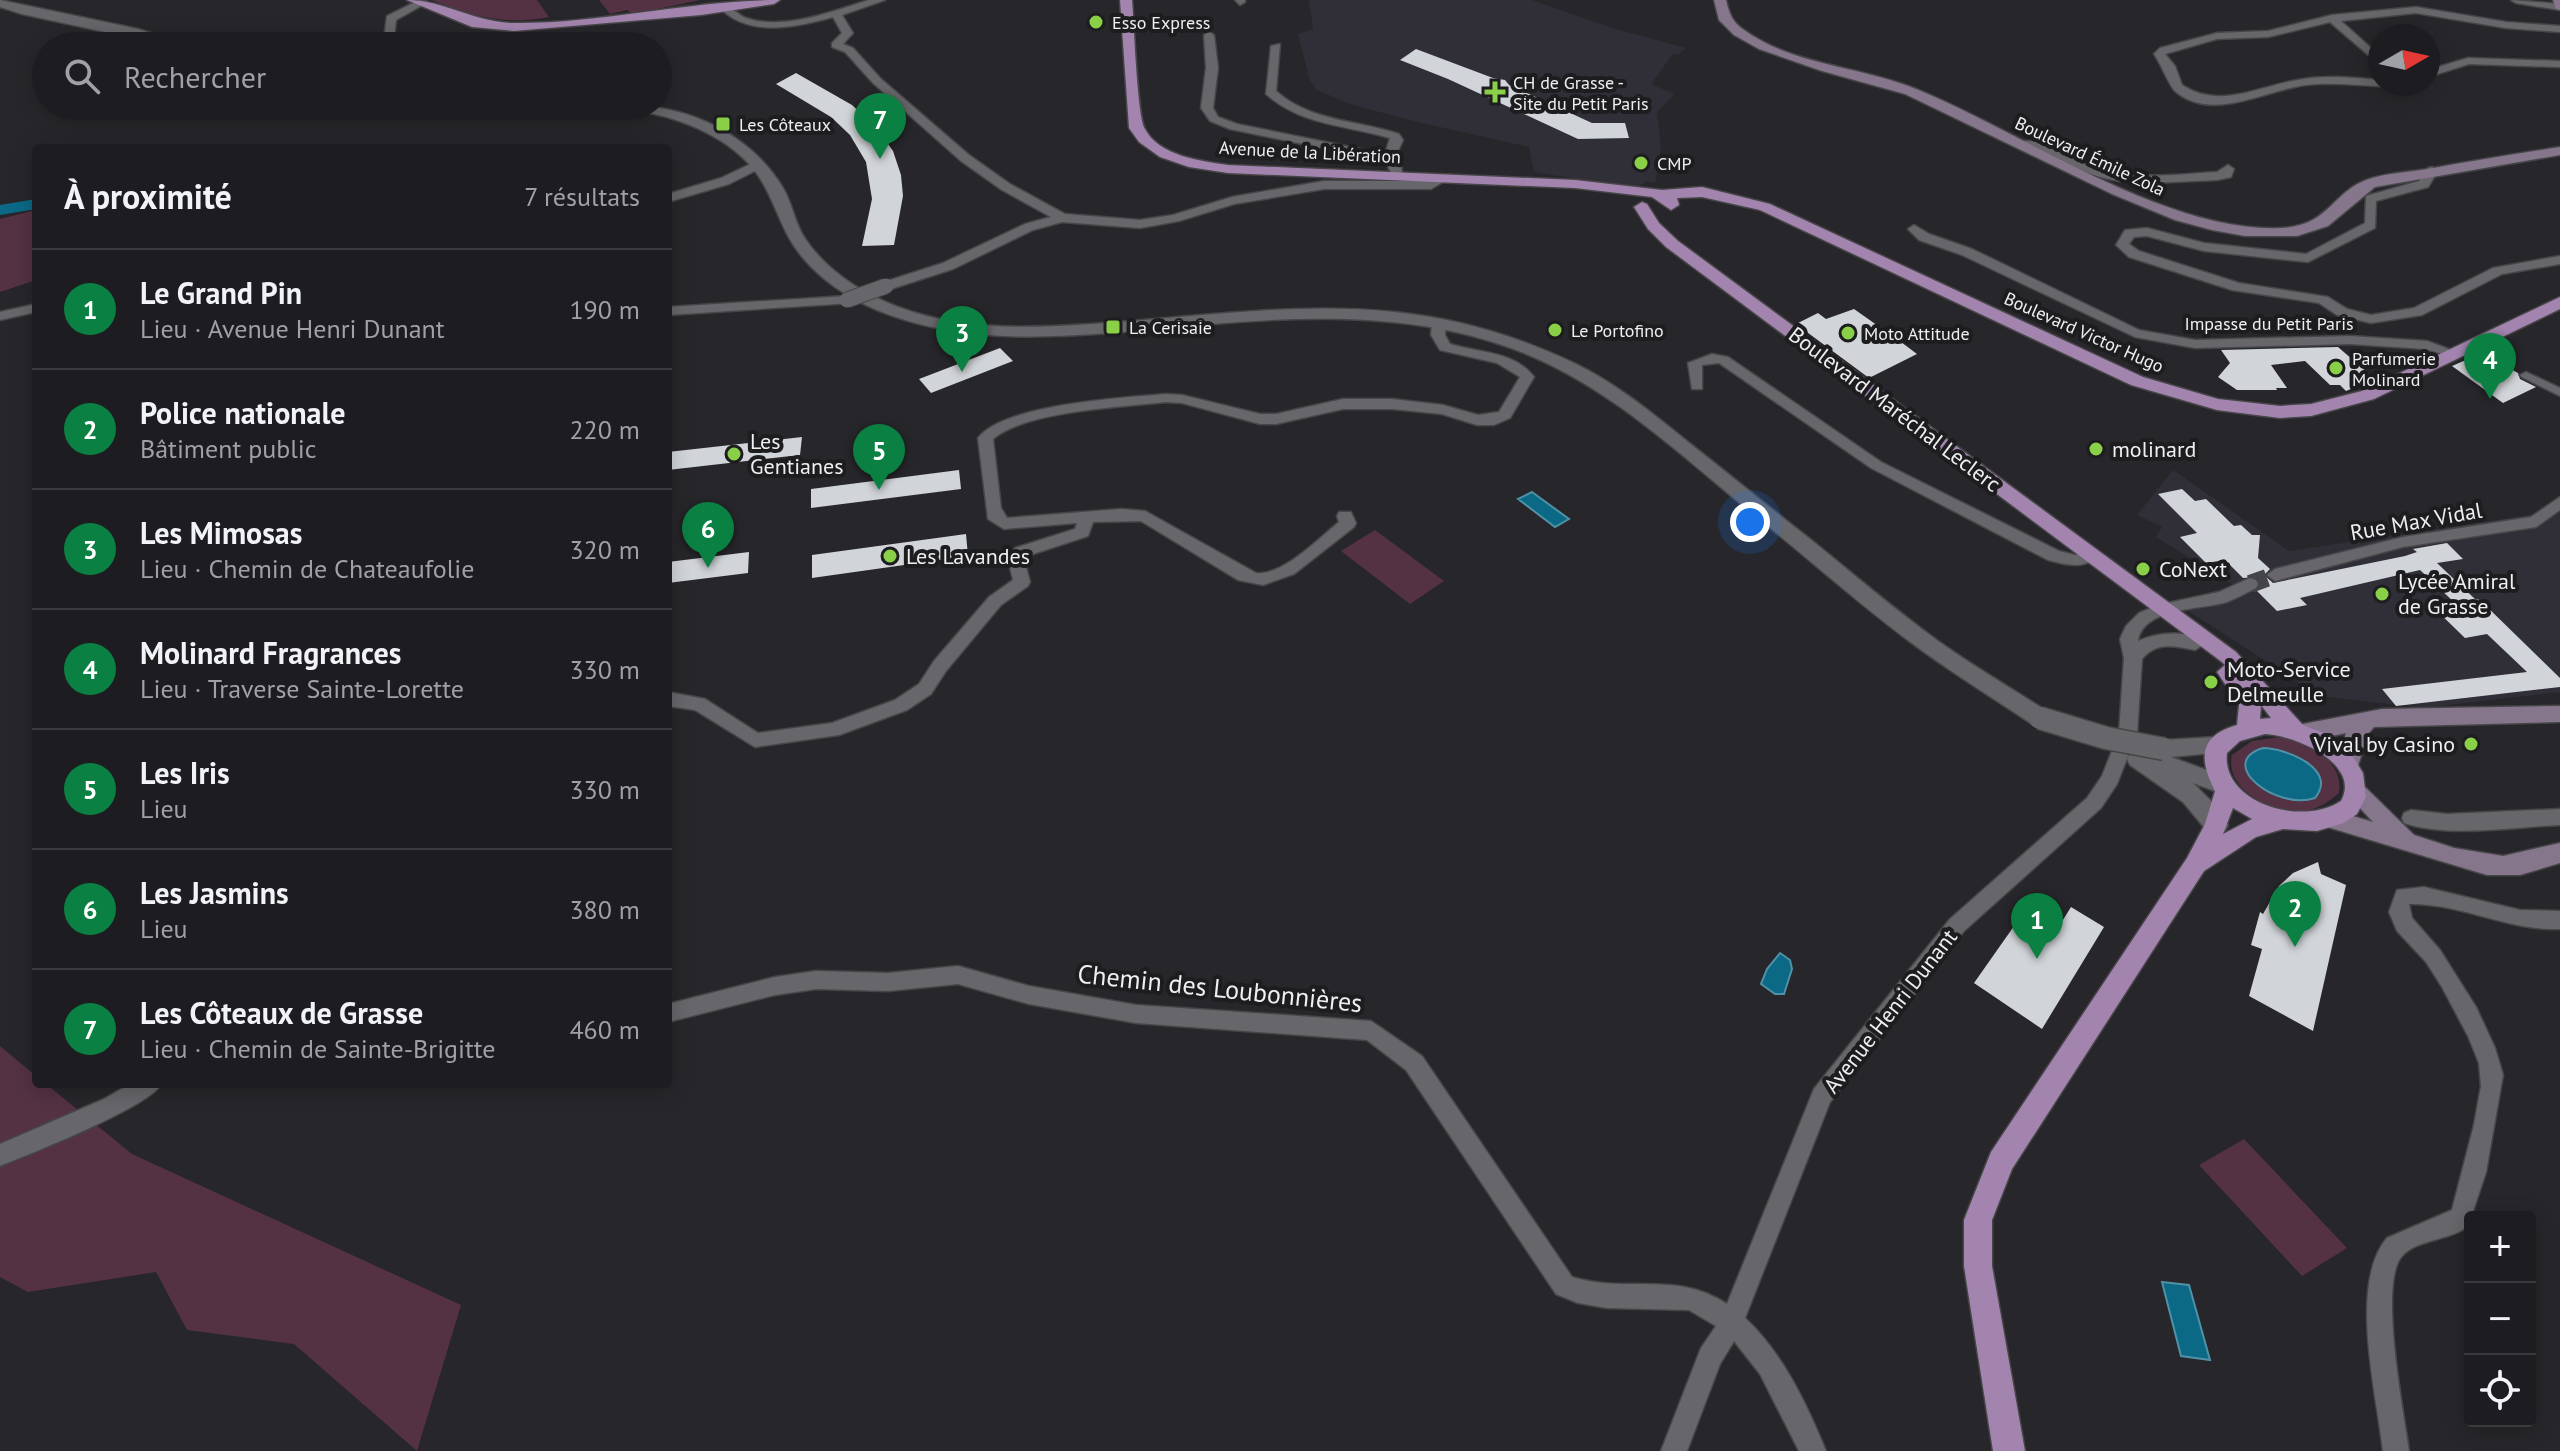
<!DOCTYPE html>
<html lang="fr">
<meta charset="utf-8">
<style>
:root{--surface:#1d1c20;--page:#2a292d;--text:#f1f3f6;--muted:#a0a1a5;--line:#3b3a3e;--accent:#0b8043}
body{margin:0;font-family:"PT Sans",sans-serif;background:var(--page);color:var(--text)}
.controls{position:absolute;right:24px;bottom:24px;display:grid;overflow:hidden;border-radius:8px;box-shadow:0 4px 20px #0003}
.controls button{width:72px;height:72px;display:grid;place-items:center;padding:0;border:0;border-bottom:2px solid var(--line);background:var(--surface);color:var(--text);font:40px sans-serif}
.compass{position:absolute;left:2368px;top:24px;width:72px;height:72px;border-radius:50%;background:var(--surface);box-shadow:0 4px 20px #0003;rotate:81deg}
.you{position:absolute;left:1750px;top:522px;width:28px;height:28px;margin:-20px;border:6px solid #fff;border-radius:50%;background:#1a73e8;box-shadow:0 0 0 12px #1a73e833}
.badge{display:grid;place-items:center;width:52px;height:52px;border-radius:50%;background:var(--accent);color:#fff;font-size:26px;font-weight:700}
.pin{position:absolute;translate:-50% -66px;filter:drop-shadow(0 2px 4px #0008)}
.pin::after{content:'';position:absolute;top:42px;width:28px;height:24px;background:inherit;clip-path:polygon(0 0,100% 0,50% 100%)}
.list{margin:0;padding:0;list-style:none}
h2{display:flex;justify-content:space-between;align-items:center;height:104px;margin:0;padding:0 32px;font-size:34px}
h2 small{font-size:26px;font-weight:400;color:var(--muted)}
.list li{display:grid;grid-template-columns:52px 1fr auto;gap:24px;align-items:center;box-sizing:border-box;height:120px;padding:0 32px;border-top:2px solid var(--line)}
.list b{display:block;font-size:30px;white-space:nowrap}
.list p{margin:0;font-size:26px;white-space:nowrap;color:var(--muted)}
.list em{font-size:26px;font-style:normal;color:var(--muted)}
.icon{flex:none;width:44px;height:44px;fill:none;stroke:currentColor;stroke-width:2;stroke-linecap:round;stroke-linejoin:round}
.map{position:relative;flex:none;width:2560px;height:1451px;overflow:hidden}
.search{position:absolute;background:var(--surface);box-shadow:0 4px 20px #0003;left:32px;top:32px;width:640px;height:88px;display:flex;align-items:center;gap:20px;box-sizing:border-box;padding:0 28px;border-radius:44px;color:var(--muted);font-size:30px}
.panel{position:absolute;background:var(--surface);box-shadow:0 4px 20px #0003;left:32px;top:144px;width:640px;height:944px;border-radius:8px}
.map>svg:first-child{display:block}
.built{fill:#302f38}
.green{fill:#543243;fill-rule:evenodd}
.water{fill:#0b6985;stroke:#4f91a6;stroke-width:2}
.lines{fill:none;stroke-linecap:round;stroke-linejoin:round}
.canal{fill:#0b6985;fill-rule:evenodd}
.building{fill:#d1d4d8}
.minor-tunnel{stroke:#454448;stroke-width:18;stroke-dasharray:18 9;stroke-linecap:butt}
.pedestrian-casing{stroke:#464548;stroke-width:3}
.minor-casing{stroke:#464548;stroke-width:3}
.tertiary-casing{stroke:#464548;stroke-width:3}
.secondary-casing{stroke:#464548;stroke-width:3}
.primary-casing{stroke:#464548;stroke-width:3}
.pedestrian{fill:#67676b;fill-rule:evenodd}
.minor{fill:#67676b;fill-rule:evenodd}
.tertiary{fill:#67676b;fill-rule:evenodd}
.secondary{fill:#85768c;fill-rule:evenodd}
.primary{fill:#a384ae;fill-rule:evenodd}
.minor-bridge-casing{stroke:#464548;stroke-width:17;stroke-linecap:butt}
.tertiary-bridge-casing{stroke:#464548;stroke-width:25;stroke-linecap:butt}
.minor-bridge{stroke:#67676b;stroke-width:15}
.tertiary-bridge{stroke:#67676b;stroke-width:22}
.poi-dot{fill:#89cf48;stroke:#1d1d20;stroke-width:3}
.labels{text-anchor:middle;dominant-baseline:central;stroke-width:8;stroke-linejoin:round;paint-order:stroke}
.far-poi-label{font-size:18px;fill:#efeff2;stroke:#1d1d20;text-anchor:start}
.far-street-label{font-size:18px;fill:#efeff2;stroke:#1d1d20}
.street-label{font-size:22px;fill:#efeff2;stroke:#1d1d20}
.poi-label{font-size:22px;fill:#efeff2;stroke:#1d1d20;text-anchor:start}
.near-street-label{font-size:26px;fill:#efeff2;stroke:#1d1d20}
</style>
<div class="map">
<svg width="2560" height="1451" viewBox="0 0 2560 1451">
<rect width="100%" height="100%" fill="#27262a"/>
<!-- built -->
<path class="built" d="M1309 0H1532L1612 28 1686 48 1678 55 1673 54 1651 84 1674 94 1657 113 1661 146 1655 183 1646 181 1637 188 1538 173 1534 171 1529 147 1413 121 1350 104 1317 90 1310 81 1298 34 1313 29Z
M2173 470 2289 551 2530 515 2560 506V692L2423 708 2320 696 2176 603 2233 585 2156 537 2162 527 2137 515Z"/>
<!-- green -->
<path class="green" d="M432 0H537L549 17C507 26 470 16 432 0Z
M599 0H700L633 14 627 10 610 14Z
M36 210V280L0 292V219Z
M1375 530 1444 581 1410 604 1341 551Z
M2281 737C2308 743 2344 760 2339 793 2329 802 2318 809 2304 811 2275 814 2224 791 2232 755L2252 741ZM2304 760 2321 781 2275 796 2251 778Z
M0 1046 36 1076V1084H46L132 1154 461 1305 417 1451 294 1344 187 1330 156 1272 28 1292 0 1277Z
M2244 1139 2347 1248 2302 1276 2199 1165Z"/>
<!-- water -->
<path class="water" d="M1532 492 1569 519 1555 527 1518 499Z
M2263 748C2285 748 2339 769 2315 798 2276 811 2215 763 2263 748Z
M1780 953 1790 960 1792 969 1784 994H1775L1761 984 1767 969Z
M2162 1282 2189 1285 2210 1360 2181 1356Z"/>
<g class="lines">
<!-- canal -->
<path class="canal" d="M36 199V209L0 215V205Z"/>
</g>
<!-- building -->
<path class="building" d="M1416 49 1493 78 1505 80 1509 85 1592 123H1625L1629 138 1578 139 1448 79 1400 60Z
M796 73 852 105 876 127 893 151 901 175 903 196 894 245 862 246 872 199 866 162 850 135 831 117 776 84Z
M1854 309 1901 342 1917 354 1869 378 1796 324 1818 313 1826 319Z
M2338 347 2375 379 2346 391 2340 385H2330L2305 361 2271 365 2287 388H2276L2277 390H2237L2218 377 2230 363 2221 350Z
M1000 348 1013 361 931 393 919 379Z
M2482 353 2518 373 2520 379 2536 387 2503 403 2452 366Z
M802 437 800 455 668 470V452Z
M959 470 961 489 811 508V489Z
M2182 489 2195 501 2206 499 2234 526 2241 525 2252 535H2260L2258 558 2270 569 2264 575 2273 583 2405 556 2417 552 2413 549 2447 543 2463 559 2437 563 2475 599 2480 600 2560 678V687L2396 706 2382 689 2527 672 2487 634 2465 638 2434 608 2456 604 2420 570 2300 598 2307 605 2277 611 2257 591 2261 585 2257 577 2243 578 2225 560 2206 563 2180 537 2197 533 2158 494Z
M966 534 968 556 812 578V555Z
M749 552 748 573 668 583V562Z
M2318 862 2321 874 2346 885 2313 1031 2249 996 2262 949 2251 945 2260 912 2263 914 2279 886 2293 873Z
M2071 907 2104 927 2042 1029 1974 983 2019 919 2053 936Z"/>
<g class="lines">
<!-- minor-tunnel -->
<path class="minor-tunnel" d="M2250 584 2275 575"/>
<!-- pedestrian casing -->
<g class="pedestrian-casing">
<path id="pedestrian" d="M2526 372 2560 388V396L2522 377 2520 375Z"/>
</g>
<!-- minor casing -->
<g class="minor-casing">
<path id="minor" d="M419 0 428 2 396 20 393 46H383L387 16Z
M869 0H885L842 15 853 33 843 44 853 48 881 79 969 155 1010 184 1065 214 1140 220 1173 215 1232 197 1324 181H1429L1442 175 1448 179 1431 189H1324L1234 204 1179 221 1140 228 1062 222 1033 230 953 269 891 289H881V283L943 263 1025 224 1051 217 1002 190 961 161 873 83 845 52 832 47V43L842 33 833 17C797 27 749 38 720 8L725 5C733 8 738 15 746 18 784 31 833 11 869 0Z
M1235 0H1245V2L1240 5Z
M2511 0 2560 4V10L2516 3Z
M2416 7 2506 22 2560 26V32L2506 28 2416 13 2341 21 2380 56V65L2330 22 2268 37 2217 39 2165 54 2175 66 2182 85C2222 111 2262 84 2304 79 2329 75 2355 78 2380 80V84H2385L2380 86C2355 85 2330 82 2306 85 2265 90 2212 123 2175 91 2169 85 2161 64 2154 54L2160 48 2217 33 2268 31 2332 15Z
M1209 32 1214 35 1218 68 1213 108 1218 117 1237 124 1385 154 1390 138C1347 125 1302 126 1266 94L1271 46 1280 44 1276 91C1311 122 1357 120 1399 134L1403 140 1395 158 1401 165 1403 180H1395L1385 161 1230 129 1210 121 1201 108 1206 68 1204 35Z
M2468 58 2560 61V67L2469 64 2428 77V70Z
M2024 141C2053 139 2082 166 2111 172 2146 179 2182 174 2217 172L2228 165 2234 169 2231 177 2217 180C2179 181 2138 187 2100 177 2072 169 2048 151 2020 148V142Z
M757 161 761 162V168L729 184 668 202V194L721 178Z
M2432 167 2438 171 2428 187 2376 201 2375 228 2308 262 2204 251 2147 236 2134 237 2129 244 2139 251 2239 283 2328 297 2347 309 2371 315 2414 308 2493 268 2560 256V264L2502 274 2422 315 2371 323 2337 315 2319 303 2232 290 2129 257 2116 245 2125 230 2147 228 2204 243 2306 254 2365 223 2366 196 2419 181 2428 168Z
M1914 225 1929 234 1972 249 2139 330 2195 340 2350 336 2427 341 2462 354 2455 358 2426 349 2350 344 2195 348 2135 337 1962 255 1919 240 1908 229Z
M847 296 854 300 852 303 668 315V307Z
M36 304V312L0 320V312Z
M1439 319 1446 323 1445 335 1450 344C1479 353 1515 351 1534 377L1510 418 1494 425H1477L1442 414 1392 409H1343L1276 424H1260L1182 403 1166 402C1122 407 1025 411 993 439L1001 508 1007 518 1121 509 1145 511 1256 573C1283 576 1319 538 1339 522L1337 516 1339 512H1351L1356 523 1354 527 1294 574 1263 585 1238 580 1141 521 1093 522 1088 536 1027 556 1024 559 1030 582 1028 586 1001 605 946 671 931 694 907 710 839 735 755 747 695 710 668 706V692L705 699 758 733 832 723 895 700 919 684 934 661 989 597 1013 580 1008 559 1015 548 1075 529 1077 523 1004 529 988 519 978 438C1005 404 1122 398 1166 394L1182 395 1260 414H1276L1343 399H1392L1443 405 1478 415 1499 412 1520 377 1497 363 1440 350 1431 335 1432 323Z
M1712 354 1728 357 1881 462 2059 551 2075 555 2091 549 2099 555C2085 570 2067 565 2048 560L1871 468 1719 363 1702 365V389H1692L1688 363Z
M2560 497V510L2536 527 2403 547 2275 581 2267 575 2275 569 2403 537 2531 517Z
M2250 578 2256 580 2258 584 2256 588C2246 593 2237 598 2227 602 2201 610 2143 607 2138 641 2156 633 2190 628 2204 644L2195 650C2175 646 2156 641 2142 659L2137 733 2117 784 2101 808 1964 931 1830 1102 1745 1318C1783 1353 1807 1405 1826 1451H1799L1760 1374 1734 1341 1720 1364 1687 1451H1661L1701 1348 1716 1326 1689 1310 1607 1308 1578 1303 1556 1294 1406 1070 1367 1040 1136 1023 1029 1004 958 984 888 991 816 989 775 995 668 1022V1004L775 977 816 971 888 973 958 966 1029 986 1136 1005 1371 1021 1422 1056 1572 1277C1627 1294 1675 1270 1727 1304L1814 1089 1950 919 2087 798 2102 776 2119 733 2124 658 2120 639 2126 626 2139 613 2158 605 2219 592Z
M2560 809V825C2514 827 2448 838 2404 823L2402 818 2404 813 2411 810 2447 814Z
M2424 887 2520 910 2560 911V929C2508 931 2461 903 2409 904L2412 918 2440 950 2476 1007 2495 1048 2503 1075 2486 1172 2468 1226C2449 1241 2417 1239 2402 1256 2378 1283 2404 1414 2409 1451H2383C2377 1395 2348 1284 2387 1238L2452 1210 2474 1125 2481 1086 2479 1063 2468 1036 2442 987 2426 962 2397 931 2389 912 2397 890Z
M130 1084H161C151 1106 28 1155 0 1166V1144L104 1099Z"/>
</g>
<!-- tertiary casing -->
<g class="tertiary-casing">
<path id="tertiary" d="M0 0 138 29 190 46H170L22 14 0 7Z
M632 106C691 106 752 136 783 188 793 205 795 225 806 240 828 272 862 293 898 307 973 335 1054 327 1132 321 1219 314 1307 303 1394 312 1456 318 1517 336 1574 363 1616 383 1652 413 1688 442 1729 474 1769 507 1810 539 1852 573 1894 609 1938 641 1973 666 2011 688 2048 712L2051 718 2048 724 2040 726 2032 724C1996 700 1959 677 1924 652 1867 611 1814 563 1759 519 1680 455 1603 379 1505 346 1393 307 1273 318 1158 329 1063 337 967 347 877 310 841 295 804 269 786 232 772 204 766 178 741 156 721 138 696 126 670 118 657 114 643 113 632 106Z
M2216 737 2224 740 2227 746 2224 752 2171 757 2231 779 2234 785 2231 791 2223 794 2193 783 2217 807 2228 825 2224 832 2216 834 2208 832 2183 802 2130 765 2127 759 2130 753 2138 750 2151 756 2156 754 2153 749 2156 743 2164 740Z"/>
</g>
<!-- secondary casing -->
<g class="secondary-casing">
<path id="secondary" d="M1714 0H1726C1729 13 1732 22 1744 30 1794 66 1861 66 1916 89 2022 132 2165 233 2281 228 2330 226 2332 191 2369 179 2387 173 2409 172 2428 169 2472 161 2516 154 2560 147V155L2375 187 2328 226 2297 236H2245L2212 230 2175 220 2112 194 1905 94 1822 71 1759 49 1734 35 1719 20Z
M2553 0H2560V10L2556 9Z
M2560 706V722L2374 727 2368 734 2356 772 2348 775 2340 772 2337 766 2346 733 2303 742 2295 739 2292 733 2295 727 2303 724 2382 709Z
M2358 785 2366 788 2414 835 2454 848 2503 856 2560 843V863L2520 875H2487L2324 826 2320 819 2324 812 2332 810 2373 822 2347 794 2350 788Z"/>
</g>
<!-- primary casing -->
<g class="primary-casing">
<path id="primary" d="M407 0C444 0 473 22 513 23 600 24 693 0 780 0L774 4 701 15 514 31 472 27Z
M1120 0H1132C1134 22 1137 116 1145 129 1159 156 1201 161 1228 165L1575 180 1662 190 1702 187 1770 204 2143 377 2218 399 2280 406 2311 404 2362 391 2560 297V309L2374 399 2311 416 2280 418 2217 410 2131 385 1760 210 1702 197 1677 198 1679 205 1671 210 1652 197 1575 188 1228 173 1189 167 1160 157 1139 142 1129 128Z
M1642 202 1647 204 1659 223 1678 241 2236 652 2303 725 2326 734 2352 755 2363 773 2366 797 2357 814 2344 823 2317 831 2283 829 2256 837 2204 871 2012 1169 1992 1220V1266L2025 1451H1993L1964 1266V1220L1991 1152 2187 858 2205 824 2215 791C2199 760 2198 736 2237 725L2239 705 2217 672 2225 665 2222 662 1666 247 1648 229 1634 207ZM2261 705 2271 718 2260 719ZM2265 734C2293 735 2362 763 2341 801 2302 827 2221 803 2227 753L2240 741ZM2233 808 2252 819 2223 834Z"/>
</g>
<!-- pedestrian -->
<use href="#pedestrian" class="pedestrian"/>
<!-- minor -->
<use href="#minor" class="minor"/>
<!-- tertiary -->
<use href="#tertiary" class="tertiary"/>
<!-- secondary -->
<use href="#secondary" class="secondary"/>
<!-- primary -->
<use href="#primary" class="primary"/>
<!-- minor-bridge casing -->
<g class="minor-bridge-casing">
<path id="minor-bridge" d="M847 300 886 286"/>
</g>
<!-- tertiary-bridge casing -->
<g class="tertiary-bridge-casing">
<path id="tertiary-bridge" d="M2040 718 2106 738 2164 749"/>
</g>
<!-- minor-bridge -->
<use href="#minor-bridge" class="minor-bridge"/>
<!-- tertiary-bridge -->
<use href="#tertiary-bridge" class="tertiary-bridge"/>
</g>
<!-- markers -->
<g class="poi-dot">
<circle cx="1096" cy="22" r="8"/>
<path d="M1491 80h8v8h8v8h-8v8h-8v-8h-8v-8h8z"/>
<rect x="715" y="116" width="16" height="16" rx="4"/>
<circle cx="1641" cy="163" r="8"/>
<rect x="1105" y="319" width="16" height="16" rx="4"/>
<circle cx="1555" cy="330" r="8"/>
<circle cx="1848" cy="333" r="8"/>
<circle cx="2336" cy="368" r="8"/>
<circle cx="2096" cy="449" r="8"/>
<circle cx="734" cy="454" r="8"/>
<circle cx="890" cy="556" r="8"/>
<circle cx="2143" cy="569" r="8"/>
<circle cx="2382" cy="594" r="8"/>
<circle cx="2211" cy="682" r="8"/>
<circle cx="2471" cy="744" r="8"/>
</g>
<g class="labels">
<!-- far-poi labels -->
<g class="far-poi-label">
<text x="1112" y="22">Esso Express</text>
<text x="1513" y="82">CH de Grasse -<tspan x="1513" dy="21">Site du Petit Paris</tspan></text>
<text x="739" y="124">Les Côteaux</text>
<text x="1657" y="163">CMP</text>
<text x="1129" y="327">La Cerisaie</text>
<text x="1571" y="330">Le Portofino</text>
<text x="1864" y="333">Moto Attitude</text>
<text x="2352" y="358">Parfumerie<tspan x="2352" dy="21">Molinard</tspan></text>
</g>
<!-- far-street labels -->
<g class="far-street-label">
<text transform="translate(1310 152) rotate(3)">Avenue de la Libération</text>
<text transform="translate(2090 156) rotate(25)">Boulevard Émile Zola</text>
<text x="2269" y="323">Impasse du Petit Paris</text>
<text transform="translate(2084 332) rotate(24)">Boulevard Victor Hugo</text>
</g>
<!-- street labels -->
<g class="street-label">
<text transform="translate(1895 409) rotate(37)">Boulevard Maréchal Leclerc</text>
<text transform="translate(2416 521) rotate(-10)">Rue Max Vidal</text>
<text transform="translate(1890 1011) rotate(-52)">Avenue Henri Dunant</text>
</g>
<!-- poi labels -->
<g class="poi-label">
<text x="750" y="441">Les<tspan x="750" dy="25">Gentianes</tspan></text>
<text x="2112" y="449">molinard</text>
<text x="906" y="556">Les Lavandes</text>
<text x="2159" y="569">CoNext</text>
<text x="2398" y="581">Lycée Amiral<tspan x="2398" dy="25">de Grasse</tspan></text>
<text x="2227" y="669">Moto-Service<tspan x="2227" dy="25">Delmeulle</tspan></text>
<text x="2455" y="744" text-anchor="end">Vival by Casino</text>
</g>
<!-- near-street labels -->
<g class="near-street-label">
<text transform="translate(1220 988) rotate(6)">Chemin des Loubonnières</text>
</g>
</g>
</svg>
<div class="controls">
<button>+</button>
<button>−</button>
<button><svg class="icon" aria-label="locate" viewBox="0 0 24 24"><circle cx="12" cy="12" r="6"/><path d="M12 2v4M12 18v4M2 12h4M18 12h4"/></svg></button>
</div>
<svg class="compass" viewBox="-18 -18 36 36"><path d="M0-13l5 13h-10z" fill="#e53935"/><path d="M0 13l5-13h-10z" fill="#a0a1a5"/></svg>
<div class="you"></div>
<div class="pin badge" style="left:2037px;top:959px">1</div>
<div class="pin badge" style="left:2295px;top:947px">2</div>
<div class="pin badge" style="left:962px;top:372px">3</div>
<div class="pin badge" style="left:2490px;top:399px">4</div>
<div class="pin badge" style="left:879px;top:490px">5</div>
<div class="pin badge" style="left:708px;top:568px">6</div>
<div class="pin badge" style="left:880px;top:159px">7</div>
<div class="search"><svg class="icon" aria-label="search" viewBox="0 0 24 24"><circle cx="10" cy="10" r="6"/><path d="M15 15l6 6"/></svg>Rechercher</div>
<section class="panel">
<h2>À proximité<small>7 résultats</small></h2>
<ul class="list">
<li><span class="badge">1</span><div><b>Le Grand Pin</b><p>Lieu · Avenue Henri Dunant</p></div><em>190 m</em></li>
<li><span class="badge">2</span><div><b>Police nationale</b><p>Bâtiment public</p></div><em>220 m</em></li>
<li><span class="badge">3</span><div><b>Les Mimosas</b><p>Lieu · Chemin de Chateaufolie</p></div><em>320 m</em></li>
<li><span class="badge">4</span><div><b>Molinard Fragrances</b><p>Lieu · Traverse Sainte-Lorette</p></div><em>330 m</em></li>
<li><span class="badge">5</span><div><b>Les Iris</b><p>Lieu</p></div><em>330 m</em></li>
<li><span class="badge">6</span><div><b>Les Jasmins</b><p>Lieu</p></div><em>380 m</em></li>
<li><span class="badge">7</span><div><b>Les Côteaux de Grasse</b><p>Lieu · Chemin de Sainte-Brigitte</p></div><em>460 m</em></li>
</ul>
</section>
</div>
